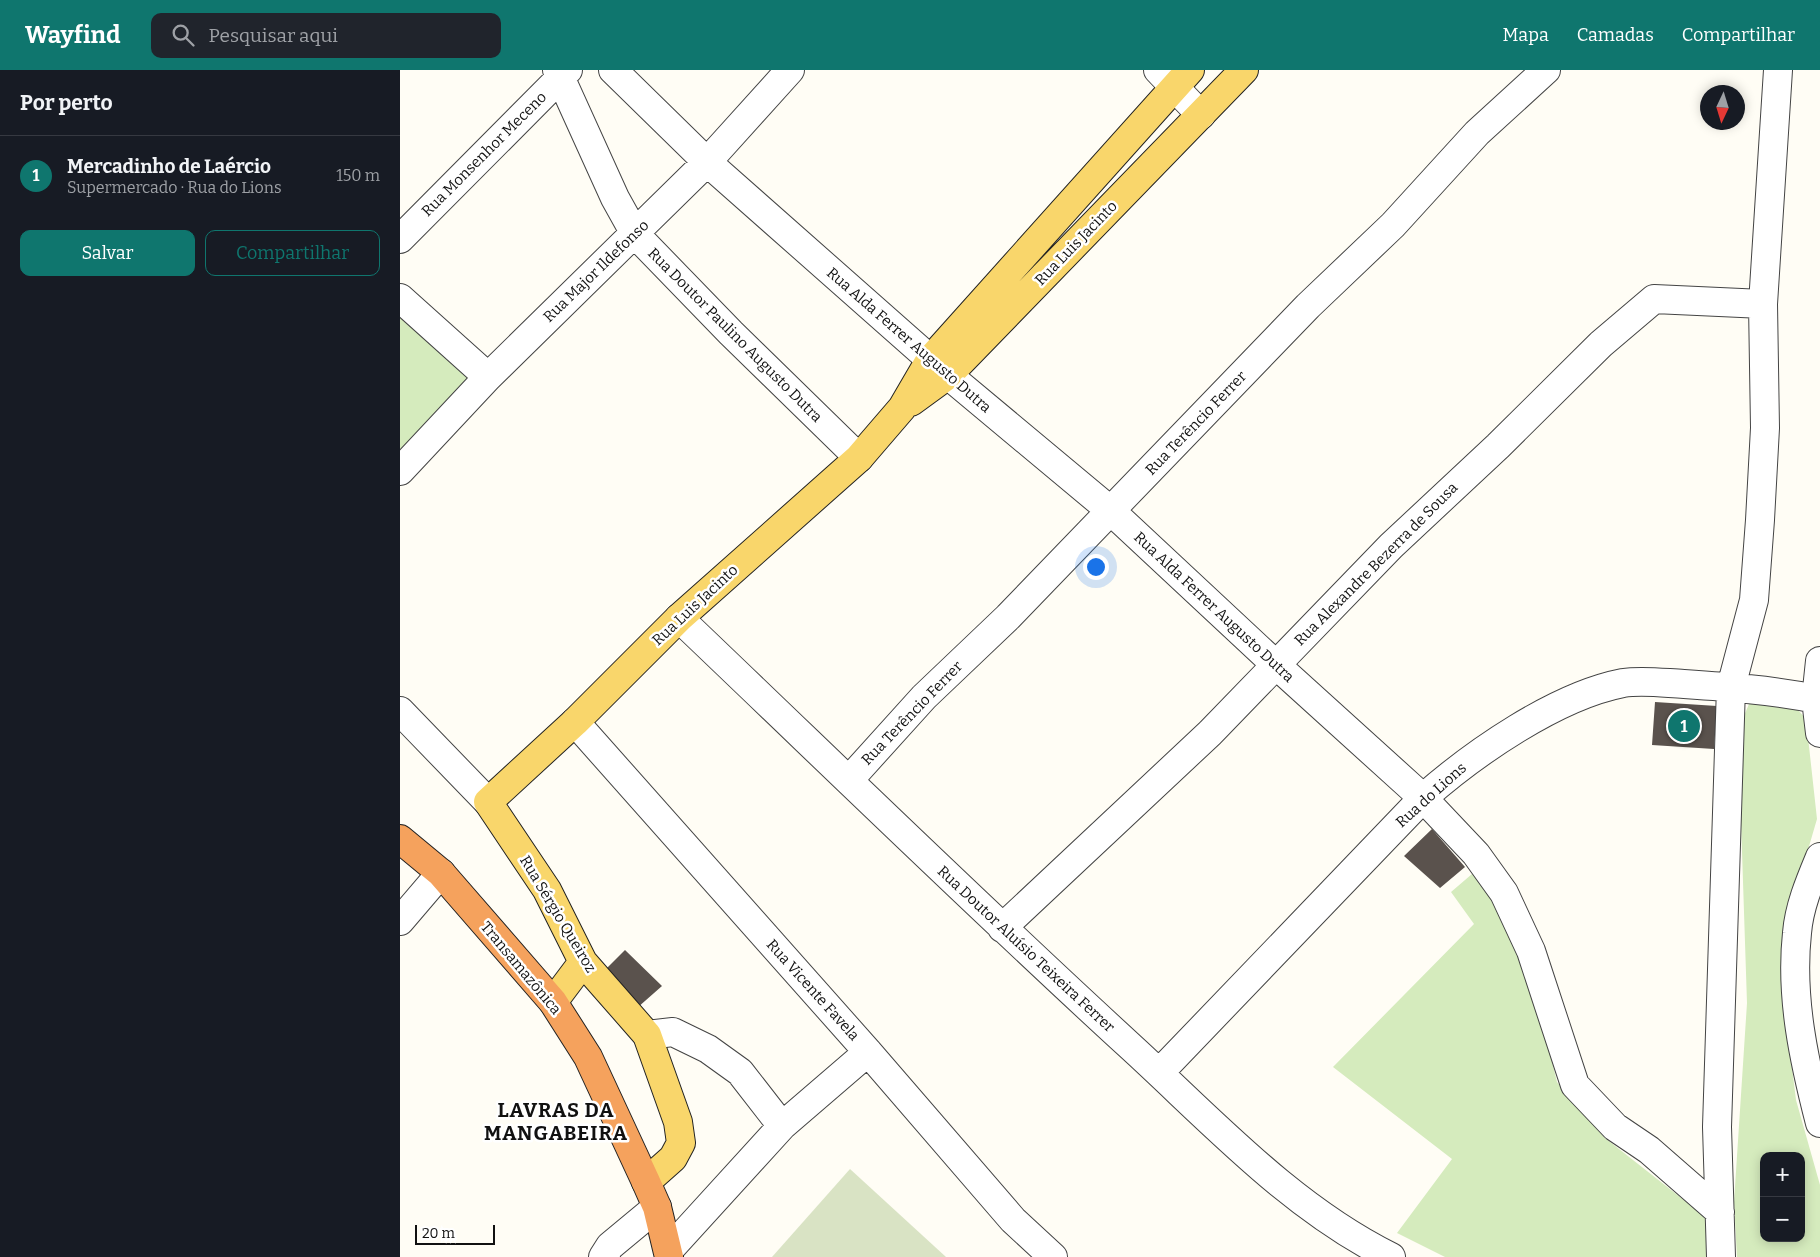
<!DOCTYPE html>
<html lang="pt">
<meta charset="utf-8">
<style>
:root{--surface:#171b24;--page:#20242c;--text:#f1f3f6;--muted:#9ea1a6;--line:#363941;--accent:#0f766e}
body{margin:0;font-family:Bitter,serif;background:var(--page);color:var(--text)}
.controls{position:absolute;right:15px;bottom:15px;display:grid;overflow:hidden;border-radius:10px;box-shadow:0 2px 12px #0003}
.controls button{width:45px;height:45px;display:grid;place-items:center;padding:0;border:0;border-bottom:1px solid var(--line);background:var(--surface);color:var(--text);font:25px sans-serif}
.compass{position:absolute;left:1300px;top:15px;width:45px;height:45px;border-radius:50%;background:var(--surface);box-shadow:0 2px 12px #0003;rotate:184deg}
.scale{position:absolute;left:15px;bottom:12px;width:80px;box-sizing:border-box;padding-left:5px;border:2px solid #111;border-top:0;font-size:14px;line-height:18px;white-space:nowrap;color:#111;-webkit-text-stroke:4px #fff;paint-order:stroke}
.you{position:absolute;left:695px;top:496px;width:18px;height:18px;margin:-12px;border:4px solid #fff;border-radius:50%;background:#1a73e8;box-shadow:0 0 0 8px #1a73e833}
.badge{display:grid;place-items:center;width:32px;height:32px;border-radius:50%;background:var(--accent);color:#fff;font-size:16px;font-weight:700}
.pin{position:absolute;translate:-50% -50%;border:2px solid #fff;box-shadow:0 1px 5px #0006}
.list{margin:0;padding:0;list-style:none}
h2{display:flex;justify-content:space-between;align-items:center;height:65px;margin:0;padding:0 20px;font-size:21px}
h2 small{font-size:16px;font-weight:400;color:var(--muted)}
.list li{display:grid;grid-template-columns:32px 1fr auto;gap:15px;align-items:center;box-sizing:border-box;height:80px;padding:0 20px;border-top:1px solid var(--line)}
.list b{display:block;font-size:19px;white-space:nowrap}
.list p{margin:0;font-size:16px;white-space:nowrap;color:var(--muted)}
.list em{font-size:16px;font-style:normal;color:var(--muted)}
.actions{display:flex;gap:10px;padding:15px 20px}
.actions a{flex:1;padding:11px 0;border:1px solid var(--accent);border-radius:10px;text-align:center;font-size:18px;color:var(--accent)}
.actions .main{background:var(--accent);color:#fff}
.icon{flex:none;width:28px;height:28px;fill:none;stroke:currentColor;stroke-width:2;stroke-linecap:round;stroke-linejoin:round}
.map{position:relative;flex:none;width:1420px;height:1187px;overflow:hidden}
header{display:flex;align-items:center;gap:30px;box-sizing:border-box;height:70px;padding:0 25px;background:var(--accent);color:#fff}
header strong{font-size:24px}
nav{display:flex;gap:28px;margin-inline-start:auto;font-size:18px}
.search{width:350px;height:45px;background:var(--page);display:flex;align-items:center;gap:12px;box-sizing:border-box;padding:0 18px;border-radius:10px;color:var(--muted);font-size:19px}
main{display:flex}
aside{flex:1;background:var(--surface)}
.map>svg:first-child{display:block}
.green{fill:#d5ebbd;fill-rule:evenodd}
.cemetery{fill:#d9e3c4}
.building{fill:#5a524d}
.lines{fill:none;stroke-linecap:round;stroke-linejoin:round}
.minor-casing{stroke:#444;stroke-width:30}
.major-casing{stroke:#222;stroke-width:30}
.highway-casing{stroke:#222;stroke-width:30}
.minor{stroke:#fff;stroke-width:28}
.major{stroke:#f9d66b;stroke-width:28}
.highway{stroke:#f5a25d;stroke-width:28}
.labels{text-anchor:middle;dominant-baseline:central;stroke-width:5;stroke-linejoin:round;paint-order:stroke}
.street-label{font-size:15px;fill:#111;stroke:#fff}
.district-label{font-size:20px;font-weight:bold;letter-spacing:1px;fill:#111;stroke:#fff}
</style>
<header>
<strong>Wayfind</strong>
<div class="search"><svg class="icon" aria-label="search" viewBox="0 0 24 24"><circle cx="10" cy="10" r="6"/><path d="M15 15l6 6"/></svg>Pesquisar aqui</div>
<nav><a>Mapa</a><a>Camadas</a><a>Compartilhar</a></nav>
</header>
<main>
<aside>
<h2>Por perto<small></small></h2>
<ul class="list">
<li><span class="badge">1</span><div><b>Mercadinho de Laércio</b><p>Supermercado · Rua do Lions</p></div><em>150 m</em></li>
</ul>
<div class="actions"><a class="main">Salvar</a><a>Compartilhar</a></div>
</aside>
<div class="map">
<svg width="1420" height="1187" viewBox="0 0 1420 1187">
<rect width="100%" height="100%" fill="#fffdf5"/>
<!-- green -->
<path class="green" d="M0 242 71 311 0 387Z
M1371 629 1390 631 1406 649 1417 749 1386 855 1384 933 1396 1030 1420 1115V1187H1337L1334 1132 1347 933 1338 660 1349 634ZM1364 1086H1401V1168H1364Z
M1079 798 1117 877 1141 946 1157 1012 1205 1068 1308 1149 1309 1187H1045L997 1163 1052 1089 933 997 1074 854 1051 822Z"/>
<!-- cemetery -->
<path class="cemetery" d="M450 1099 546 1187H372Z"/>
<!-- building -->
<path class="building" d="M1255 632 1317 636 1314 679 1252 675Z
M1032 759 1065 797 1040 818 1004 786Z
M225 880 262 916 237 938 201 904Z"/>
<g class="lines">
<!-- minor casing -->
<g class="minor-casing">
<path id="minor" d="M157 0 215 128 235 164 331 263 459 388
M213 0 307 92 548 305 711 441 875 594 1023 728 1076 784 1104 823 1131 881 1175 1015 1215 1057 1249 1080 1320 1142
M758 0 801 45
M0 169 168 0
M0 228 88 307
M0 401 88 307 307 92 390 0
M279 548C429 691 577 836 730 976 812 1051 890 1137 991 1187
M1420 591 1416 629 1420 663
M0 641 88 732
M175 652 468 982 613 1150 653 1187
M449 710 524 627 608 547 908 236 993 155 1077 63 1146 0
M1420 787C1410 811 1399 837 1397 863 1390 927 1404 991 1420 1053
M0 851 41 803
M602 858 810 663 991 476 1098 376 1201 274 1254 229 1363 234
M247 965 273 962 308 979 340 1002 382 1056
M759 1003 1023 728C1074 683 1156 626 1223 613 1242 610 1264 613 1284 614 1328 617 1372 620 1416 629
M269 1180 382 1056 468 982
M203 1187 210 1176 257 1137
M1321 1187 1317 1057 1331 617 1354 530 1360 450 1365 358 1363 234 1378 0"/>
</g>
<!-- major casing -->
<g class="major-casing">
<path id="major" d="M511 332 548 305 844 0
M153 932 183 892
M246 1112 273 1088 281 1073 278 1052 247 965 183 892 147 820 88 732 175 652 279 548 459 388 502 338 530 290 790 0"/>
</g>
<!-- highway casing -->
<g class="highway-casing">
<path id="highway" d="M0 769 41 803 153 932 188 987 246 1112 257 1137 269 1187"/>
</g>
<!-- minor -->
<use href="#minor" class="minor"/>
<!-- major -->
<use href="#major" class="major"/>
<!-- highway -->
<use href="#highway" class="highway"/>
</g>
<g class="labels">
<!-- street labels -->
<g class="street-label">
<text transform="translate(84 84) rotate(-45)">Rua Monsenhor Meceno</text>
<text transform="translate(676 173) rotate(-46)">Rua Luis Jacinto</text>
<text transform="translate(196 201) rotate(-44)">Rua Major Ildefonso</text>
<text transform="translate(335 265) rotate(45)">Rua Doutor Paulino Augusto Dutra</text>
<text transform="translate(509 270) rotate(41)">Rua Alda Ferrer Augusto Dutra</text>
<text transform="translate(796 353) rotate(-46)">Rua Terêncio Ferrer</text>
<text transform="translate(976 494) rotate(-45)">Rua Alexandre Bezerra de Sousa</text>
<text transform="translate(295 535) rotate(-43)">Rua Luis Jacinto</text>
<text transform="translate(814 537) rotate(43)">Rua Alda Ferrer Augusto Dutra</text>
<text transform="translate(512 643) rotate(-46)">Rua Terêncio Ferrer</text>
<text transform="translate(1031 725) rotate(-42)">Rua do Lions</text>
<text transform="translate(158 844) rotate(59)">Rua Sérgio Queiroz</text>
<text transform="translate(626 879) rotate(43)">Rua Doutor Aluísio Teixeira Ferrer</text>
<text transform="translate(121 898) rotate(50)">Transamazônica</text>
<text transform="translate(413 920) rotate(48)">Rua Vicente Favela</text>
</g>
<!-- district labels -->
<g class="district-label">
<text x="156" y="1040">LAVRAS DA<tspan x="156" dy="23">MANGABEIRA</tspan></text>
</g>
</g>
</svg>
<div class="controls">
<button>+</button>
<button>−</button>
</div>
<svg class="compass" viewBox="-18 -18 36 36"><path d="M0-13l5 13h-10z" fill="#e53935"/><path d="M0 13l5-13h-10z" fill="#9ea1a6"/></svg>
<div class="scale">20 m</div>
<div class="you"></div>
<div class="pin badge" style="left:1284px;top:656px">1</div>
</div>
</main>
